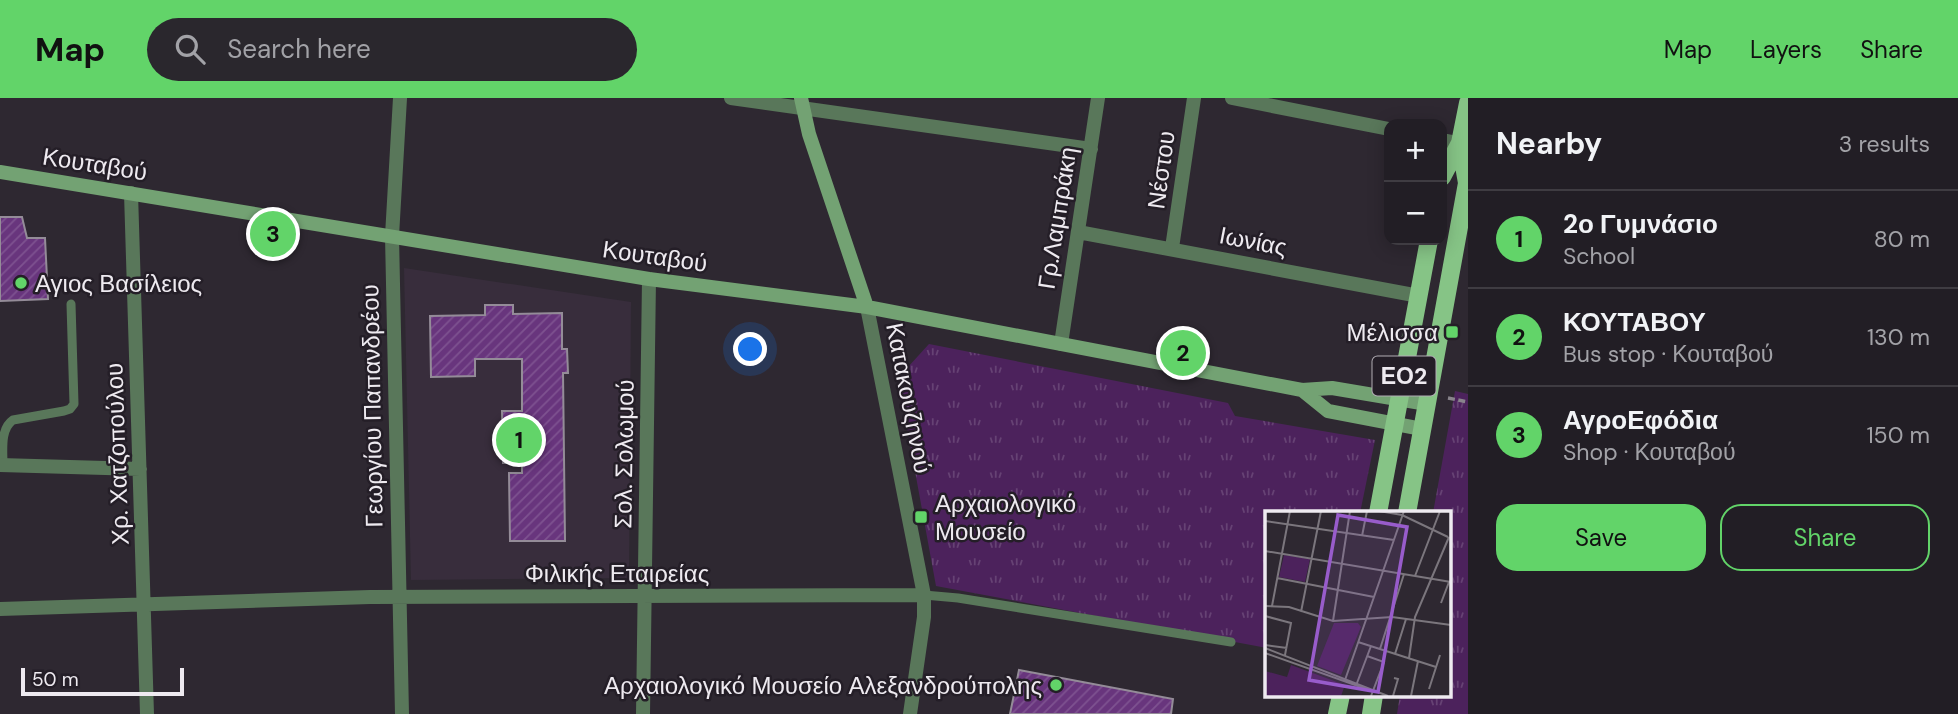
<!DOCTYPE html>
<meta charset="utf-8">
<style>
:root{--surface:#221e25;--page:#2a272d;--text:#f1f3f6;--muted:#a2a2a7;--line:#3f3c42;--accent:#62d469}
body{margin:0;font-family:"DM Sans",sans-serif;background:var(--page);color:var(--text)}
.controls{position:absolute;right:21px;top:21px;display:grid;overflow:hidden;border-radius:14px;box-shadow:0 4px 18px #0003}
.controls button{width:63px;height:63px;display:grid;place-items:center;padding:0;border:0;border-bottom:2px solid var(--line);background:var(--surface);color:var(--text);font:35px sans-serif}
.scale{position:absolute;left:21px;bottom:18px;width:163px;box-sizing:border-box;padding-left:7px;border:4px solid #eeeaf0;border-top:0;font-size:19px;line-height:24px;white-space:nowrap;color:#eeeaf0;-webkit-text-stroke:5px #241e27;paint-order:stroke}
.you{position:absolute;left:751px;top:252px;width:24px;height:24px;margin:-18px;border:5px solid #fff;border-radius:50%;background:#1a73e8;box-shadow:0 0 0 10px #1a73e833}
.badge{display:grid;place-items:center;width:46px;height:46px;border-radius:50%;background:var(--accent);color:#111;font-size:23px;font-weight:700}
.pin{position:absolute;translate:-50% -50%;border:4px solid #fff;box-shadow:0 2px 7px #0006}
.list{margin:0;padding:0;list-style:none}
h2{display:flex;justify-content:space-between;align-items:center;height:91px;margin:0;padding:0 28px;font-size:30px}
h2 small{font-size:23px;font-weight:400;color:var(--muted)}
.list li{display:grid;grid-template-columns:46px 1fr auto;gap:21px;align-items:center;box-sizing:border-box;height:98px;padding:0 28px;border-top:2px solid var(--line)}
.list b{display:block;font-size:26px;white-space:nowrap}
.list p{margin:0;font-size:23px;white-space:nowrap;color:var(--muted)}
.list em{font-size:23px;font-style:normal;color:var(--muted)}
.actions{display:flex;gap:14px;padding:21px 28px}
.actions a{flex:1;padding:16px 0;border:2px solid var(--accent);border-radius:21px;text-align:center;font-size:24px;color:var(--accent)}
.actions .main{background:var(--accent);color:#111}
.icon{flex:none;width:38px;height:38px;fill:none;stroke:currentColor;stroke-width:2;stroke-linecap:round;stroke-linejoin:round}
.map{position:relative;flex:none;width:1468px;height:616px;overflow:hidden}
header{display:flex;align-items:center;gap:42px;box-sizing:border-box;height:98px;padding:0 35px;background:var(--accent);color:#111}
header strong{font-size:33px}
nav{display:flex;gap:38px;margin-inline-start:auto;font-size:24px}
.search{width:490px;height:63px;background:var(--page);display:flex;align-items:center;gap:18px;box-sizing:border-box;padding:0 24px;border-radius:38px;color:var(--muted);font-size:26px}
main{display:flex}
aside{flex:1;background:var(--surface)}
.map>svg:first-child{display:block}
.built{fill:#382d3c}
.grass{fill:url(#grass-tufts)}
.building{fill:url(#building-hatch);stroke:#948c98;stroke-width:2}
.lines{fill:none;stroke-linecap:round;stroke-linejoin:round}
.path{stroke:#89848c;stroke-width:3.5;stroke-dasharray:7 3.5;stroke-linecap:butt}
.lane{stroke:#59775a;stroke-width:9}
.street{stroke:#59775a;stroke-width:14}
.secondary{stroke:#73a273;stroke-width:14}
.primary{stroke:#86c486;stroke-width:18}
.poi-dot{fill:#62d469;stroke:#241e27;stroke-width:2.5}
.labels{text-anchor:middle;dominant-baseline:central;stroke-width:5;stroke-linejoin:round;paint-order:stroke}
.shield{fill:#241e27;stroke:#b1adb4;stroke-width:2}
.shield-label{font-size:23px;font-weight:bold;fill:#eeeaf0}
.street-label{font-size:24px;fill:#eeeaf0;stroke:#241e27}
.poi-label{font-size:24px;fill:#eeeaf0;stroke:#241e27;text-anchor:start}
.inset-road{fill:none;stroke:#7b767d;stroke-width:2}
.view{fill:#985ccb;fill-opacity:0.15;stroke:#985ccb;stroke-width:3.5}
.inset-edge{fill:none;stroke:#eeeaf0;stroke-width:3.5}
</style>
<header>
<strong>Map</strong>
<div class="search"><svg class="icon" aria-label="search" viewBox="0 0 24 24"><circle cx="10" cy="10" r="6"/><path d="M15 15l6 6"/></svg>Search here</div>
<nav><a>Map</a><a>Layers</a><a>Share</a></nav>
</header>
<main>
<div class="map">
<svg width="1468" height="616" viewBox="0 0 1468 616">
<defs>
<pattern id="grass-tufts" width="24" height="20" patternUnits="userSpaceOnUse" patternTransform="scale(1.75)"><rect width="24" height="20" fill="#4c225c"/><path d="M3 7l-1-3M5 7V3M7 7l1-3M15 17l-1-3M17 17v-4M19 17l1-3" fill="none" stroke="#664274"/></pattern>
<pattern id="building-hatch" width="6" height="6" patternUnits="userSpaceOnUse" patternTransform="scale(1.75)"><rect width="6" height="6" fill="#68357d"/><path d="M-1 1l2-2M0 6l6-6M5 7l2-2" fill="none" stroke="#7e5290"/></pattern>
</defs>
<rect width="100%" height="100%" fill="#2e2831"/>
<!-- built -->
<path class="built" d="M404 170 631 204 629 480 411 482Z"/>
<!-- grass -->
<path class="grass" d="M929 246 1228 305 1235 318 1375 342 1360 415H1267V550L936 488 898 280Z
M1455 293 1468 296V616H1397L1400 597H1449V415H1433Z"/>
<!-- building -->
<path class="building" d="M0 119H22L27 140H45L48 201 0 203Z
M485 207H513V216L562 215V251H567L568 275H563L565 443H510L509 375H522V365H503L502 313H522V261H475V278L431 279 430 218 485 217Z
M1019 572 1173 601 1171 616H1010Z"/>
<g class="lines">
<!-- path -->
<path class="path" d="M1448 300 1468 304"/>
<!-- lane -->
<path class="lane" d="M3 367C3 352 0 331 13 322L64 313 70 311 74 306 71 206
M924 497 958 500 1231 544"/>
<!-- street -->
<path class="street" d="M400 0 392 138 402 616
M731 0 1091 51
M1232 0 1389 31
M1442 42 1468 47
M131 95 147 616
M1078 134 1419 198
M1172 150 1194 0
M867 209 924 497V519L910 616
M1061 246 1098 0
M0 367 140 371
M0 511 370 499 924 497
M643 616 649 181"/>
<!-- secondary -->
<path class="secondary" d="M801 0 809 36 867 209
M0 74 649 181 867 209 1302 292 1332 290 1427 306
M1302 292 1328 313 1422 331"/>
<!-- primary -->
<path class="primary" d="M1442 79 1460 45 1468 5
M1378 415 1429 142
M1407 415 1467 85 1460 45
M1337 616 1341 597
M1371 616 1374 597"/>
</g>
<!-- markers -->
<g class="poi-dot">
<circle cx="21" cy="185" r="7"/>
<rect x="1445" y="227" width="14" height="14" rx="3.5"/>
<rect x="914" y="412" width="14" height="14" rx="3.5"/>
<circle cx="1056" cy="587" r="7"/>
</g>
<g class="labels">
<!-- shield labels -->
<rect class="shield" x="1372.5" y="258.5" width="63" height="39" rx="5"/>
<g class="shield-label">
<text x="1404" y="278">ΕΟ2</text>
</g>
<!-- street labels -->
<g class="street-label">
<text transform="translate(95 66) rotate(9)">Κουταβού</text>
<text transform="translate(1161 72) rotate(-82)">Νέστου</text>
<text transform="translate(1057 120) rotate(-81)">Γρ.Λαμπράκη</text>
<text transform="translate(1253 143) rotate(11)">Ιωνίας</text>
<text transform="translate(655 158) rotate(8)">Κουταβού</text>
<text transform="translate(909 300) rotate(79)">Κατακουζηνού</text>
<text transform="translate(372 308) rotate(-91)">Γεωργίου Παπανδρέου</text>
<text transform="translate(117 356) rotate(-92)">Χρ. Χατζοπούλου</text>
<text transform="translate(624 356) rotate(-89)">Σολ. Σολωμού</text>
<text x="617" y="475">Φιλικής Εταιρείας</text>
</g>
<!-- poi labels -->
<g class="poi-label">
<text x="35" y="185">Αγιος Βασίλειος</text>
<text x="1438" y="234" text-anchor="end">Μέλισσα</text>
<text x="935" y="405">Αρχαιολογικό<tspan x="935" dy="28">Μουσείο</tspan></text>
<text x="1042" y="587" text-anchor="end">Αρχαιολογικό Μουσείο Αλεξανδρούπολης</text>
</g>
</g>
<!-- overview -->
<g transform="translate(1265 413)">
<rect width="186" height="186" fill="#2e2831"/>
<path d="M19 44 45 48 40 71 14 66ZM69 112H93L96 116 76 164 52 155ZM26 154 80 174 76 185H0V160L22 166Z" fill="#4c225c"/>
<path class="inset-road" d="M114 0 137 4 183 26M0 10 129 29M97 25 102 0M0 40 186 71M150 65 175 0M12 67 109 86M176 92 184 71M0 95 24 96 68 110 127 106 186 114M7 95 25 0M36 101 56 0M0 105 26 112 20 144M68 110 85 0M93 131 171 156M0 134 22 137M0 137 123 185M115 138 139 63M0 142 107 180M130 143 141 108M102 145 119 151 106 185M144 147 150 106 184 26M80 169 139 0M92 172 106 135M164 178 175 144M128 185 133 168 129 167M146 185 153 150"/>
<path class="view" d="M73 4 142 16 113 181 44 169Z"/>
<rect width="186" height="186" class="inset-edge"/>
</g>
</svg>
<div class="controls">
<button>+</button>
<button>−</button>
</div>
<div class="scale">50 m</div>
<div class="you"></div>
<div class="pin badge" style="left:519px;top:342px">1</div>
<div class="pin badge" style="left:1183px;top:255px">2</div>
<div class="pin badge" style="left:273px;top:136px">3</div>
</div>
<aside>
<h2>Nearby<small>3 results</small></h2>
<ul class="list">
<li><span class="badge">1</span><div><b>2ο Γυμνάσιο</b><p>School</p></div><em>80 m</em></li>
<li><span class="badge">2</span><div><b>ΚΟΥΤΑΒΟΥ</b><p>Bus stop · Κουταβού</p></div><em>130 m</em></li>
<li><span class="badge">3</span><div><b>ΑγροΕφόδια</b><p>Shop · Κουταβού</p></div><em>150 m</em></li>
</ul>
<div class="actions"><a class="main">Save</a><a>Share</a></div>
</aside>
</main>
